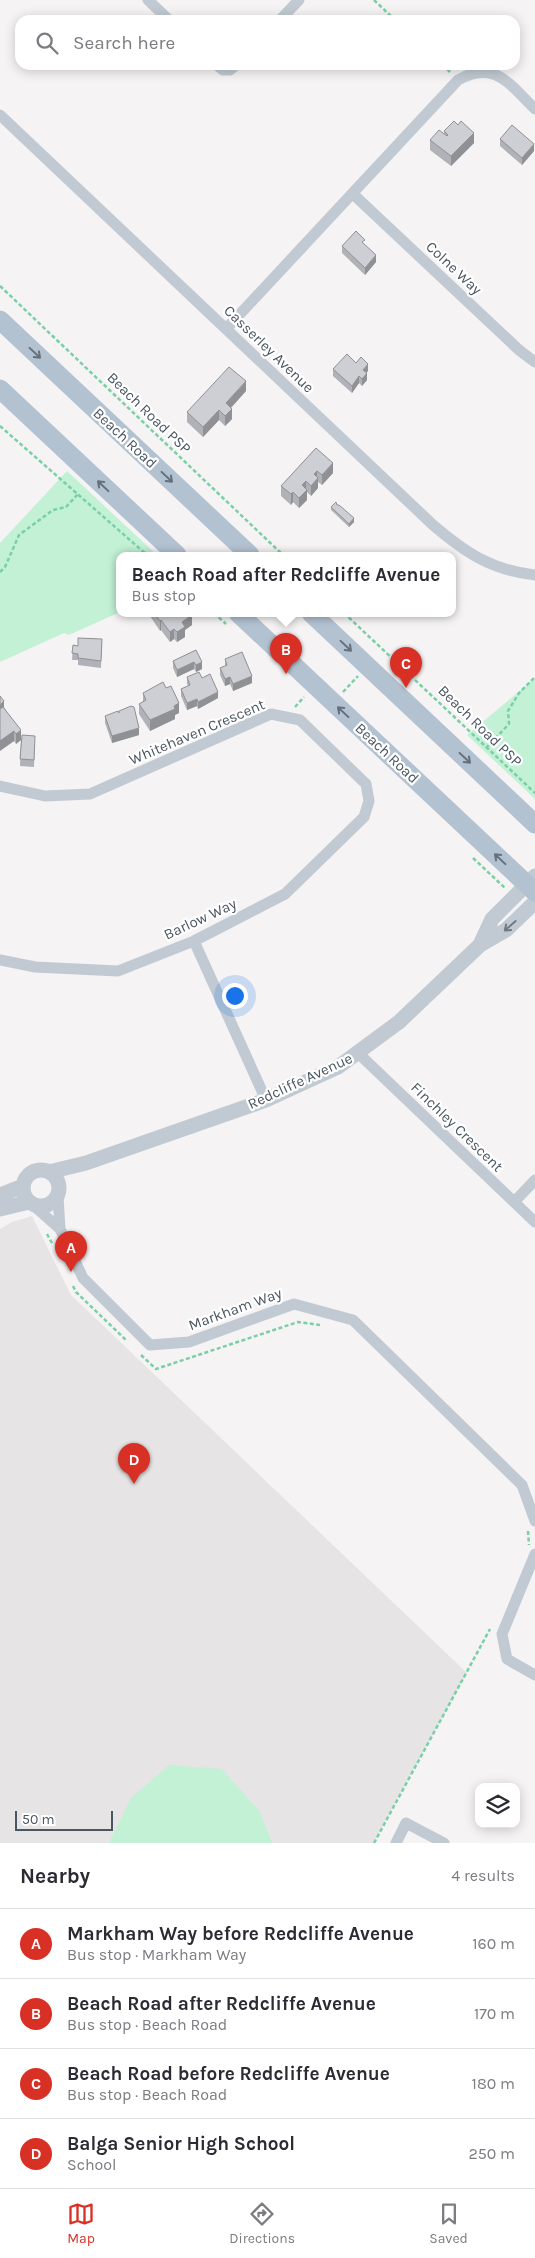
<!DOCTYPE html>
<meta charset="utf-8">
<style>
:root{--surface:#fff;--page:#f2f2f3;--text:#2b2b33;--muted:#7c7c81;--line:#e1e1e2;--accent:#d93025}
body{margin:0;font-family:Karla,sans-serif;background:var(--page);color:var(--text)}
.controls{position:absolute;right:15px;bottom:15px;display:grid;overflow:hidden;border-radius:10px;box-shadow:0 2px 12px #0003}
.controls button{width:45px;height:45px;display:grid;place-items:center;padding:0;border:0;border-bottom:1px solid var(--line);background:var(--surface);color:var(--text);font:25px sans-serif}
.scale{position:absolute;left:15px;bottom:12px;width:98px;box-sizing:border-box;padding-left:5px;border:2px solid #4a5661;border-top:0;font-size:14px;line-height:18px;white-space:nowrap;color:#4a5661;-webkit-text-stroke:4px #fff;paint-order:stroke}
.you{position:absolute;left:234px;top:995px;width:18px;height:18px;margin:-12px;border:4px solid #fff;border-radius:50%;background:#1a73e8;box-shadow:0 0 0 8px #1a73e833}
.badge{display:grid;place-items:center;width:32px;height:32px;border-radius:50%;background:var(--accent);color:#fff;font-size:16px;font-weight:700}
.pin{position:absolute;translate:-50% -41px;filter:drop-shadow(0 1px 2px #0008)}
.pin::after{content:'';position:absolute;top:26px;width:18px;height:15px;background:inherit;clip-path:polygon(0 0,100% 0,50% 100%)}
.popup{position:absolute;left:116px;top:552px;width:340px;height:65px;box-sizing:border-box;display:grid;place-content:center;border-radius:10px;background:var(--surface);filter:drop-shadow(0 1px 4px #0005);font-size:16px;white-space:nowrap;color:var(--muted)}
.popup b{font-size:19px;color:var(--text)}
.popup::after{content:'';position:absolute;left:50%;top:100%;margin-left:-10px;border:10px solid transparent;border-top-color:var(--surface)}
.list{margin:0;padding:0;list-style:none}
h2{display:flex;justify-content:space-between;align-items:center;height:65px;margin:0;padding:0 20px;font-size:21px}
h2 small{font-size:16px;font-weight:400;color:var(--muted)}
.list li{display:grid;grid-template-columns:32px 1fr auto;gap:15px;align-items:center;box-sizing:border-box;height:70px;padding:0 20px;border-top:1px solid var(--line)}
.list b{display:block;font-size:19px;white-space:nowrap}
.list p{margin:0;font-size:16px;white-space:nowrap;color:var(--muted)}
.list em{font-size:16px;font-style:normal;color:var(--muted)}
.icon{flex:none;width:28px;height:28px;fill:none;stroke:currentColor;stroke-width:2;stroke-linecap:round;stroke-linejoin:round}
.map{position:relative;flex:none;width:535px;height:1843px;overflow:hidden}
.search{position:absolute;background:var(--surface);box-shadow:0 2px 12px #0003;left:15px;right:15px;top:15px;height:55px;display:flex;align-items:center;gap:12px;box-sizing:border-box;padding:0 18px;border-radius:15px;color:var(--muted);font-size:19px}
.sheet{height:345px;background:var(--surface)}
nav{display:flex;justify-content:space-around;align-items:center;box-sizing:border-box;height:70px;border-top:1px solid var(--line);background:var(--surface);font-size:14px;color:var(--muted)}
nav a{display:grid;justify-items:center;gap:2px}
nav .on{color:var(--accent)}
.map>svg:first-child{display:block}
.education{fill:#e6e4e5}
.green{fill:#c3f1d5}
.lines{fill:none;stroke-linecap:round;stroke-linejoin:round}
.path{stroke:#7ad0a6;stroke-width:2.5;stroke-dasharray:4 2.5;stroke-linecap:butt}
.minor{stroke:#c1cad2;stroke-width:11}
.tertiary{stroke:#c1cad2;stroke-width:15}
.primary{stroke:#b3c2d1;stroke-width:19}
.wall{fill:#b0b2b7}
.shaded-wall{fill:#909195}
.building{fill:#cdcfd5;stroke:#909195}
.oneway{stroke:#64717d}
.oneway2{stroke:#6e7983}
.labels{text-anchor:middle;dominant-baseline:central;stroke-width:4.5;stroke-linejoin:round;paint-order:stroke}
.street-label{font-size:15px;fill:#4a5661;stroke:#fff}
</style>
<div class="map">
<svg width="535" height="1843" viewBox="0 0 535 1843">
<rect width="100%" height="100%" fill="#f5f3f3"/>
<!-- education -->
<path class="education" d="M32 1216 71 1295 467 1673 373 1843H0V1229L12 1222Z"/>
<!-- green -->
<path class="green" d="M67 471 157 555H120V612L69 635 64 633 0 662V543Z
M535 678V799L467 735Z
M169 1765 222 1769 260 1812 272 1843H109L131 1798Z"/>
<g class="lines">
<!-- path -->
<path class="path" d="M374 0 395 20
M443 65 450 72
M0 286 283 555
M0 426 147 555
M0 572 5 567 19 535 53 510 66 507 78 494
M214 613 226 624
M344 613 535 793
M343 692 358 676
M295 707 304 697
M486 748 509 724 508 711 519 693 535 677
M473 858 505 888
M47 1234 53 1245
M73 1286 76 1292 127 1341
M141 1355 156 1369 298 1322 320 1325
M528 1531 529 1545
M374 1843 490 1629"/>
<!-- minor -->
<path class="minor" d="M148 0 169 20
M280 20 299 0
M217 65 223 70H230L236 65
M0 115 433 525C466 553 491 570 535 575
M353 194 519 350 535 362
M226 329 458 80C495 59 510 85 535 109
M0 786 45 796 90 794 271 714 300 720 366 784 369 801 364 817 285 894 194 941 118 971 35 967 0 960
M194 941 266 1100
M359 1054 535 1222
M58 1196 60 1229 83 1278 150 1345 189 1342 294 1304 353 1320 522 1485 535 1521
M514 1202 535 1180
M33 1205 60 1229
M535 1554 502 1634 507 1659 535 1675
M396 1843 406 1823 444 1843"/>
<!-- tertiary -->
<path class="tertiary" d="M480 945 492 919 535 876
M23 1188a18 18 0 1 1 36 0a18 18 0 1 1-36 0Z
M49 1172 86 1163 266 1100 338 1067 399 1022 480 945 506 930 535 902
M0 1195 23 1186
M0 1209 29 1202"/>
<!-- primary -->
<path class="primary" d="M0 320 250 555
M0 389 177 555
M238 613 535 892
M311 613 535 824"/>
</g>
<!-- wall -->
<path class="wall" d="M458 125 474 143 451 166 430 150V140L444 134V131Z
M500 139 534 151 522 165 500 146Z
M365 245 376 262 365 275 342 253V246Z
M356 363 368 371 366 373 367 380 362 386 359 383 352 393 333 376V369Z
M246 391 231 408 232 419 225 426 219 420 203 437 187 422V412Z
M316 448 333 473 322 485 318 482V488L311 496 307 492V500L299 508 293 502 291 505 281 496V486Z
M331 507 354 522 349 527 331 510Z
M148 613H189L192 625 185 630V637L177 642 174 639 170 642 161 630 160 631Z
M102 639 101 668 78 665V660H72L73 645 78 646Z
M196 650 202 669 196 672 194 669 177 677 173 668V661Z
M225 659 252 683 233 691 230 684 225 686 220 675V668L225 666Z
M187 677 202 678 218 698 198 709 197 706 187 710 181 696V689L188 686 187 684Z
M143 693 179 713 175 715V719L150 731 139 714V704L143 702Z
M0 696 4 707 21 738 35 743 34 767 20 766 21 740 16 744 14 741 0 750Z
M105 716 139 735 112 743 105 723Z"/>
<!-- shaded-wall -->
<path class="shaded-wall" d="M474 133V143L451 166V156Z
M534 144V151L522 165V158Z
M376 255V262L365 275V268Z
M368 364V371L363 376V370Z
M367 373V380L362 386V379Z
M359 376V383L352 393V386Z
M246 381V391L226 413V403Z
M232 409V419L225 426V416Z
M219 410V420L203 437V427Z
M333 463V473L322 485V475Z
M317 471V479L318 478V488L311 496V486L314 474Z
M306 481V491L302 485Z
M307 490V500L299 508V498Z
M293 492V502L291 505V494Z
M354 518V522L349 527V524Z
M192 615V625L185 630V637L177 642V632L182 622Z
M161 620V630L160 631V621Z
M174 629V639L170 642V632Z
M194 662V669L177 677V670Z
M202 662V669L196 672V665Z
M252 676V683L233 691V684Z
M230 677V684L225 686V679Z
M218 692V698L198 709V702Z
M197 699V706L187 710V703Z
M4 701V711L0 715V705Z
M179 703V713L175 715V719L150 731V720Z
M139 728V735L112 743V736Z
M21 730V740L16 744V734Z
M14 731V741L0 751V741Z"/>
<!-- building -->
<path class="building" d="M454 121 458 125 461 121 474 133 451 156 430 140 439 130 447 136 448 135 444 131Z
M512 125 534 144 522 158 500 139Z
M356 231 365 240 362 242 376 255 365 268 342 246Z
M347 354 356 363 361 357 368 364 363 370 367 373 362 379 359 376 352 386 333 369Z
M229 367 246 381 226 403 232 409 225 416 219 410 203 427 187 412Z
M316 448 333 463 322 475 317 471 314 474 318 478 311 486 306 481 302 485 307 490 299 498 293 492 291 494 281 486Z
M336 502 337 505H339L354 518 349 524 331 507Z
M154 613H189L192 615 182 622 185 627 177 632 174 629 170 632 161 620 160 621Z
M78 638 102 639 101 661 78 658V654L72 653 73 645 78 646Z
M196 650 202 662 196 665 194 662 177 670 173 661Z
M242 652 252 676 233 684 230 677 225 679 220 668 227 665 225 659Z
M199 672 202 678 210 674 218 692 198 702 197 699 187 703 181 689 190 685 187 677Z
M163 682 166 688 171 686 179 703 174 706 175 709 150 720 139 704 146 700 143 693Z
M0 696 4 701 0 705Z
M131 706 134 707 139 728 112 736 105 716 118 711 119 713V711Z
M3 707 21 730 16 734 14 731 0 741V709Z
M22 735 35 736 34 760 20 759Z"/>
<!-- one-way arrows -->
<defs><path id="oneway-shaft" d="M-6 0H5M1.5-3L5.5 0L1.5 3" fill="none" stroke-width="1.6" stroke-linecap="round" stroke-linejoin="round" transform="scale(1.25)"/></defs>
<g class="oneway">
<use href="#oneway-shaft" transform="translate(35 353) rotate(43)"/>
<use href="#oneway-shaft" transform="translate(167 477) rotate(43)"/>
<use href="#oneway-shaft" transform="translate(103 486) rotate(-137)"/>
<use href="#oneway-shaft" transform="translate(346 646) rotate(43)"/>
<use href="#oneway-shaft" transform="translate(343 712) rotate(-137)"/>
<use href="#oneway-shaft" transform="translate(465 758) rotate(43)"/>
<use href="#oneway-shaft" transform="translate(500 859) rotate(-137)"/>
</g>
<use class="oneway2" href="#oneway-shaft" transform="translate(510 926) rotate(139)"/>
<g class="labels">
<!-- street labels -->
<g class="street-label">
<text transform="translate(454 268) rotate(43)">Colne Way</text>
<text transform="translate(269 349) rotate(44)">Casserley Avenue</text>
<text transform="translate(149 413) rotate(44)">Beach Road PSP</text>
<text transform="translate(125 438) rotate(43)">Beach Road</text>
<text transform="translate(480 726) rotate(44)">Beach Road PSP</text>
<text transform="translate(197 732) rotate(-23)">Whitehaven Crescent</text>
<text transform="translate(387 753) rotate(43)">Beach Road</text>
<text transform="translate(200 919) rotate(-25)">Barlow Way</text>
<text transform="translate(300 1081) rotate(-25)">Redcliffe Avenue</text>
<text transform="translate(457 1127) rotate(44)">Finchley Crescent</text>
<text transform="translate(235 1309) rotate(-20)">Markham Way</text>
</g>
</g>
</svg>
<div class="controls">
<button><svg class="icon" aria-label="layers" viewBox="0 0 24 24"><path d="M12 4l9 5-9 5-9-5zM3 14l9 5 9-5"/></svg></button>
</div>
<div class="scale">50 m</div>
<div class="you"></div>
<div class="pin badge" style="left:71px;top:1272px">A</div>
<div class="pin badge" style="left:286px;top:674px">B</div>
<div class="popup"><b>Beach Road after Redcliffe Avenue</b>Bus stop</div>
<div class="pin badge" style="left:406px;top:688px">C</div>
<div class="pin badge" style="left:134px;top:1484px">D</div>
<div class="search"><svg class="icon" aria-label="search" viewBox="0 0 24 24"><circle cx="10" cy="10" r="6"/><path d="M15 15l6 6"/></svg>Search here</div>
</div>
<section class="sheet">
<h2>Nearby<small>4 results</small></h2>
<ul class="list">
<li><span class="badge">A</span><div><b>Markham Way before Redcliffe Avenue</b><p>Bus stop · Markham Way</p></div><em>160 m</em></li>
<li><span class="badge">B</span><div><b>Beach Road after Redcliffe Avenue</b><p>Bus stop · Beach Road</p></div><em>170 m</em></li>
<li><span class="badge">C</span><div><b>Beach Road before Redcliffe Avenue</b><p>Bus stop · Beach Road</p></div><em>180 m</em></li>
<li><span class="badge">D</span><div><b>Balga Senior High School</b><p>School</p></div><em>250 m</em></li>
</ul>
</section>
<nav>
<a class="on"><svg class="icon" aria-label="map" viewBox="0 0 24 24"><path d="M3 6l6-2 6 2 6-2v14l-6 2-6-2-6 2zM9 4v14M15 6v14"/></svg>Map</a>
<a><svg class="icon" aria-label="directions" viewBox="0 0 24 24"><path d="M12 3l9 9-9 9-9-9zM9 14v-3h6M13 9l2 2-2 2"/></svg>Directions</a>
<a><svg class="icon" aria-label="saved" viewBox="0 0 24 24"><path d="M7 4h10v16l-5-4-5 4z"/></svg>Saved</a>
</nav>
